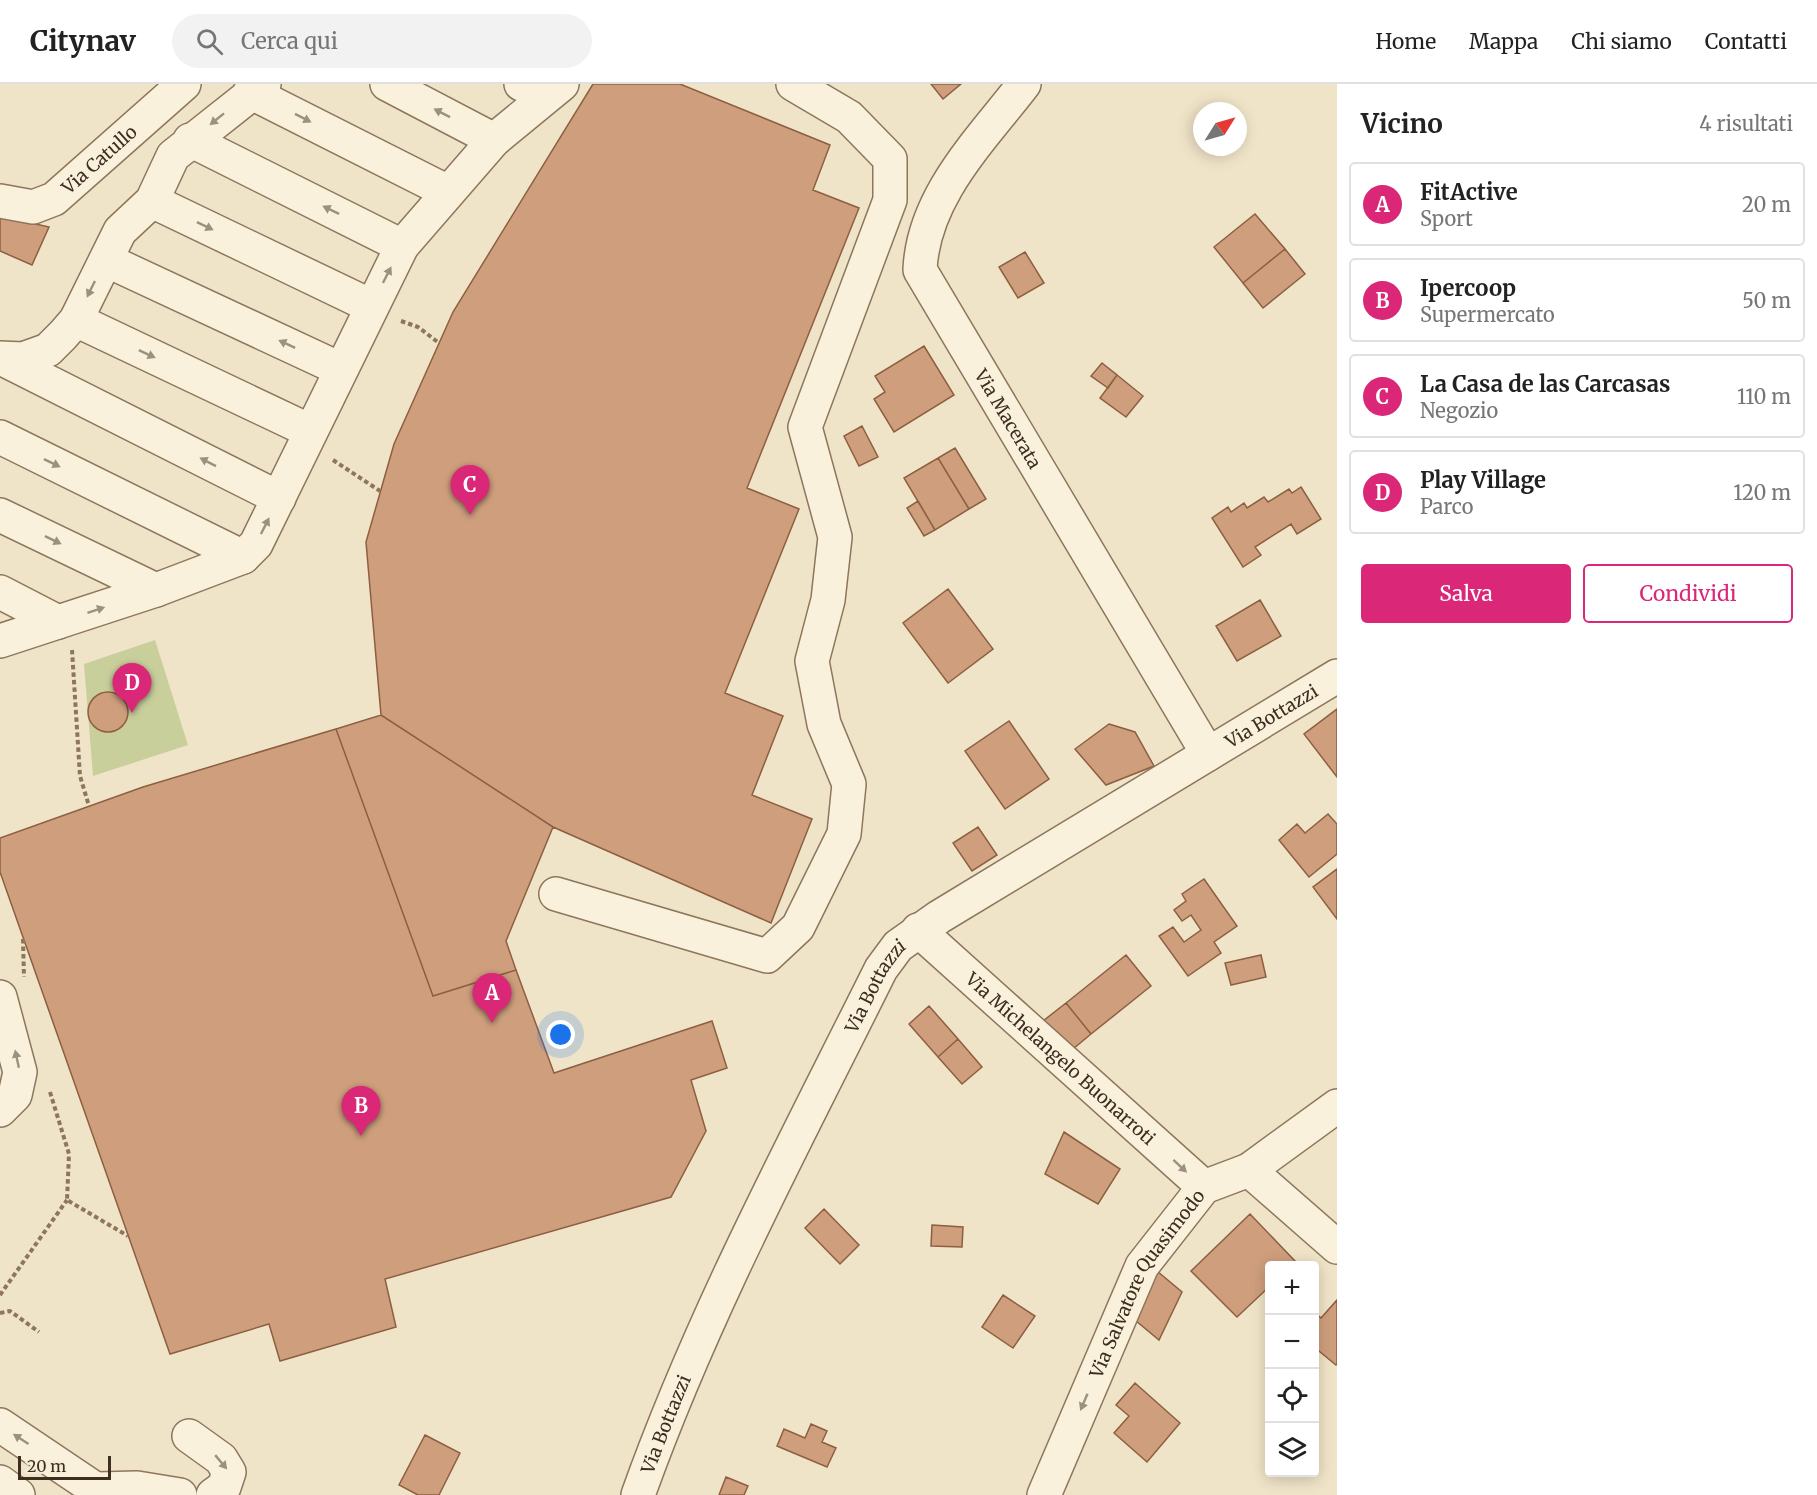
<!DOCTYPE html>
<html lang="it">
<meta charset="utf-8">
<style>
:root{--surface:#fff;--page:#f2f2f2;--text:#222;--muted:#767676;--line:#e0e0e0;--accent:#db2777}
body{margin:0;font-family:Merriweather,serif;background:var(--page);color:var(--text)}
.controls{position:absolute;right:18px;bottom:18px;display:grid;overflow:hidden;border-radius:6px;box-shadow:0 3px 15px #0003}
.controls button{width:54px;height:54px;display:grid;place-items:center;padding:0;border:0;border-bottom:2px solid var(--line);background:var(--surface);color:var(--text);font:30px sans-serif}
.compass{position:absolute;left:1193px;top:18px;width:54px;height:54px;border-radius:50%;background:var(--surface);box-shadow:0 3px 15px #0003;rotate:53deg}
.scale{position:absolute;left:18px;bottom:15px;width:93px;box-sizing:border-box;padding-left:6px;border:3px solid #3d2e20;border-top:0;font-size:16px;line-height:21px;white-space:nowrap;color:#3d2e20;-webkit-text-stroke:4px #f7eed8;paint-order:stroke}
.you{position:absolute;left:561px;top:951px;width:21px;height:21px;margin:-15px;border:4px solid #fff;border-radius:50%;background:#1a73e8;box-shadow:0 0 0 9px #1a73e833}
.badge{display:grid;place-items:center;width:39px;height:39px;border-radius:50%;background:var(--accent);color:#fff;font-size:20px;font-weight:700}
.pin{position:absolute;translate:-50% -50px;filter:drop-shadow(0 2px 3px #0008)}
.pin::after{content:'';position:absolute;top:32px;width:21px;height:18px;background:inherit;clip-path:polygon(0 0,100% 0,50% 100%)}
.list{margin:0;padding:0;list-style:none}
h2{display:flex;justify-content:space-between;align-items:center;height:78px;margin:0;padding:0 24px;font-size:26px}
h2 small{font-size:20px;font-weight:400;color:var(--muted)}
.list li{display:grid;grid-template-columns:39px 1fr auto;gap:18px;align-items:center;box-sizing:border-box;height:84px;margin:0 12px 12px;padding:0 12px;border:2px solid var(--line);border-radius:6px}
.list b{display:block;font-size:22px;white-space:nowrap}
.list p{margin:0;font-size:20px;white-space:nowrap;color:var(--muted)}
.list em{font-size:20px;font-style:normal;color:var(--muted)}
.actions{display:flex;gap:12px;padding:18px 24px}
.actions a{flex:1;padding:14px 0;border:2px solid var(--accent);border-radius:6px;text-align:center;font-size:21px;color:var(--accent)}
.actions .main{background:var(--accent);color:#fff}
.icon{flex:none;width:33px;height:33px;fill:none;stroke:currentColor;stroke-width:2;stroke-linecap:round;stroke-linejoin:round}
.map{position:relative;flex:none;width:1337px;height:1411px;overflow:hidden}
header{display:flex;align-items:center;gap:36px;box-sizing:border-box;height:84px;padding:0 30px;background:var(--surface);border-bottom:2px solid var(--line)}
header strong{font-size:28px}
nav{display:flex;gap:33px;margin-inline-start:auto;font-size:21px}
.search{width:420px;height:54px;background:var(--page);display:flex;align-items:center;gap:15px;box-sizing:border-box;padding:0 21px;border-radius:33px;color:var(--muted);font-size:22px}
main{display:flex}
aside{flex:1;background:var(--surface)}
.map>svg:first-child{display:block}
.green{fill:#c9cf9b}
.building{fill:#cf9f7d;stroke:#8d5f41;stroke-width:1.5}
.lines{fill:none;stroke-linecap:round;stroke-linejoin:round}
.minor-casing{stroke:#8d765c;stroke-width:36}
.path{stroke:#8d765c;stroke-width:4;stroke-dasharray:4.5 3;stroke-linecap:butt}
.minor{stroke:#faf1dc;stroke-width:33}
.oneway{fill:#9c907e}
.labels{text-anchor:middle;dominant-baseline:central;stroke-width:5;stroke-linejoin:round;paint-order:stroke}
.street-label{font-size:18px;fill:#3d2e20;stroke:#f7eed8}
</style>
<header>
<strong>Citynav</strong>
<div class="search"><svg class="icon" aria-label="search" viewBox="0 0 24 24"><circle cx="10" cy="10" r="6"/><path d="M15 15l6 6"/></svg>Cerca qui</div>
<nav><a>Home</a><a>Mappa</a><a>Chi siamo</a><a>Contatti</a></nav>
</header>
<main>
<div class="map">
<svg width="1337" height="1411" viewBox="0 0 1337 1411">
<rect width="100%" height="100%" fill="#f0e4c8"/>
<!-- green -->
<path class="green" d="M155 556 188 661 93 692 84 580Z"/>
<!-- building -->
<path class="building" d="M593 0H680L830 61 813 106 859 124 747 404 799 425 725 609 783 632 752 711 812 735 771 839 553 743 381 631 366 458 394 360 453 228Z
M931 0H961L943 15Z
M1255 130 1285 165 1243 199 1214 163Z
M0 132 49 143 32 181 0 167Z
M1285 165 1305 190 1263 224 1243 199Z
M1025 168 1044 199 1018 214 999 183Z
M924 262 954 311 894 348 874 315 885 308 875 292Z
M1102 279 1117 291 1108 304 1091 292Z
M1117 291 1143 312 1126 333 1100 314Z
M862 342 878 373 859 382 844 352Z
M955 364 986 415 969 425 938 374Z
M938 374 969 425 935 446 904 394Z
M1301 403 1321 435 1297 450 1291 440 1255 463 1261 471 1243 483 1212 434 1228 423 1231 428 1244 419 1247 424 1264 413 1268 418 1289 405 1292 409Z
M918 417 935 446 924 452 907 424Z
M948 505 993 565 948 599 903 539Z
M1260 516 1281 552 1237 577 1216 542Z
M88 628a20 20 0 1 1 40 0a20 20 0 1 1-40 0Z
M1337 625V693L1304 650Z
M381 631 553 743 506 857 516 886 433 912 336 645Z
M1009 637 1049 695 1005 725 965 667Z
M1109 640 1135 648 1154 682 1106 701 1075 665Z
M336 645 433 912 516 886 554 989 712 937 727 984 691 996 706 1047 671 1113 385 1195 396 1243 280 1277 269 1240 170 1270 0 788V754L143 703Z
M1328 730 1337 740V770L1309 793 1279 756 1297 740 1305 749Z
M978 743 997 771 972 787 953 759Z
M1337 785V835L1313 803Z
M1204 795 1237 842 1214 858 1221 869 1188 892 1159 852 1173 843 1184 858 1201 846 1191 831 1182 837 1174 826 1186 817 1182 810Z
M1126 871 1151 902 1091 950 1066 919Z
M1261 871 1266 893 1231 901 1225 879Z
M1066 919 1091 950 1073 965 1043 937Z
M929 922 958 955 938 973 909 940Z
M958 955 982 983 962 1000 938 973Z
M1064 1048 1120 1085 1098 1120 1045 1090Z
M824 1125 859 1161 840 1180 805 1144Z
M1250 1130 1295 1177 1290 1182H1270V1202L1237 1233 1191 1187Z
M932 1141 963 1143 962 1163 931 1162Z
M1157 1187 1182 1208 1159 1256 1135 1236Z
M1003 1211 1035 1232 1013 1264 982 1243Z
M1337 1216V1280L1336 1281 1314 1263V1228L1321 1234Z
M1135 1299 1180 1339 1147 1378 1114 1349 1129 1332 1116 1321Z
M811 1340 827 1347 822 1358 836 1364 827 1383 777 1362 784 1345 805 1354Z
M425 1351 460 1369 439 1411H418L399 1401Z
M726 1393 748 1402 744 1411H719Z"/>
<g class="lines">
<!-- minor casing -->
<g class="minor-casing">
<g id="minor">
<path d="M387 0 494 56"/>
<path d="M521 0 530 4 543 0"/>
<path id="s1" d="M1024 0C981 56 923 112 920 186L1208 670"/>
<path d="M250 8 448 108"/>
<path d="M190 56 402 162"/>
<path id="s2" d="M0 117 33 123 54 115 184 0"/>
<path d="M152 117 371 222"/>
<path d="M106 176 340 285"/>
<path d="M76 236 310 347"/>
<path d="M0 274 23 275 48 266 63 251 76 236 120 147 152 117 173 72 264 0"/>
<path d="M5 276 279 414"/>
<path d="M0 353 243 473"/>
<path d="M0 431 156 506"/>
<path d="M0 508 58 538"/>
<path d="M0 557 156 506 243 473 256 460 402 162 494 56 562 0"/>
<path d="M556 810 767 872 798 843 844 750 849 700 824 640 812 577 828 516 835 453 805 343 890 116V75L849 33 793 0"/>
<path id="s3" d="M918 846 1204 1103"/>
<path d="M0 913 20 988 15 1011 0 1026"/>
<path d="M1249 1086 1337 1163"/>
<path d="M0 1341 104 1411"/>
<path d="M189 1352 221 1375 229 1388 224 1403 213 1411"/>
<path d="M0 1398 18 1411"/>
<path d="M98 1405 137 1404 180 1411"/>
<path id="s4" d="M638 1411C703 1229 795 1058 881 885L898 862 939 833 1337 592"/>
<path id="s5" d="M1044 1411 1142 1182 1204 1103 1249 1086 1337 1022"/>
</g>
</g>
<!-- path -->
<path class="path" d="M401 237 418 243 439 259
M333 376 380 407
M72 566 80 692 89 722
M23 855 24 893
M50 1008 69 1070 67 1116 128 1152
M0 1211 67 1116
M0 1229 10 1227 39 1248"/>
<!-- minor -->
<use href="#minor" class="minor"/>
</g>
<!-- one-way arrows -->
<defs><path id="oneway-solid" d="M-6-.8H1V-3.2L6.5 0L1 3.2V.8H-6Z" transform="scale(1.5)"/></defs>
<g class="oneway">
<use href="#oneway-solid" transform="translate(442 29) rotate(-153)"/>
<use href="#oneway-solid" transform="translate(303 34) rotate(27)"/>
<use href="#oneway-solid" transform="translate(217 35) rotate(141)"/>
<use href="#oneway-solid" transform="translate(331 126) rotate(-154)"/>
<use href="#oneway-solid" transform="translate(205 142) rotate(26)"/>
<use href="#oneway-solid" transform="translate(387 191) rotate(-63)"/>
<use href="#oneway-solid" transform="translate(91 205) rotate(116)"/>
<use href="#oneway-solid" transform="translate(287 260) rotate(-155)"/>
<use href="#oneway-solid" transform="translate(147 270) rotate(25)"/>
<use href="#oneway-solid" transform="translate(208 378) rotate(-153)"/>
<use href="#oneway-solid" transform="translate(52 379) rotate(26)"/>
<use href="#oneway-solid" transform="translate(265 442) rotate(-63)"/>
<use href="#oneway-solid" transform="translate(53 456) rotate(26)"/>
<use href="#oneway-solid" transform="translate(96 526) rotate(-18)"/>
<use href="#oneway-solid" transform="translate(17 975) rotate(-102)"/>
<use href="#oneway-solid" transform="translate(1180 1082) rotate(43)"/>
<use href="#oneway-solid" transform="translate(1084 1318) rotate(113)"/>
<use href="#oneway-solid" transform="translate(21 1355) rotate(-147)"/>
<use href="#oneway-solid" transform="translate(221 1378) rotate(50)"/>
</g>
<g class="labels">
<!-- street labels -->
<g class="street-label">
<text stroke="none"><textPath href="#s2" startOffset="116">Via Catullo</textPath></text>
<text stroke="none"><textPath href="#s1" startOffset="390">Via Macerata</textPath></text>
<text stroke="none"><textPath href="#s4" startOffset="1047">Via Bottazzi</textPath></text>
<text stroke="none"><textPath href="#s4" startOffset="562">Via Bottazzi</textPath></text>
<text stroke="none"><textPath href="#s3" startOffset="192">Via Michelangelo Buonarroti</textPath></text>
<text stroke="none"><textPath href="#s5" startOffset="236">Via Salvatore Quasimodo</textPath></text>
<text stroke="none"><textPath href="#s4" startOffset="76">Via Bottazzi</textPath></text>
</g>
</g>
</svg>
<div class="controls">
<button>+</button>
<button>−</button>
<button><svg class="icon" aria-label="locate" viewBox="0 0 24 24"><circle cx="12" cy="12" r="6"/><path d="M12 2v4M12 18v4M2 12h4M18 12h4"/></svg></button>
<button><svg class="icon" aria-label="layers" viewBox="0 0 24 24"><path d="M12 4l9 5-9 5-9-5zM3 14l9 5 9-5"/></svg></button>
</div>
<svg class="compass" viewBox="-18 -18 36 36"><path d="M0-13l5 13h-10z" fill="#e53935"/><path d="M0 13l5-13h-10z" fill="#767676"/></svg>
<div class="scale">20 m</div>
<div class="you"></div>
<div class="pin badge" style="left:492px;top:939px">A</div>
<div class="pin badge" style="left:361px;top:1052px">B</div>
<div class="pin badge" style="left:470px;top:431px">C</div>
<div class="pin badge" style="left:132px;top:629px">D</div>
</div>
<aside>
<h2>Vicino<small>4 risultati</small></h2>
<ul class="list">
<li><span class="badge">A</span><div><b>FitActive</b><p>Sport</p></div><em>20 m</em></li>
<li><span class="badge">B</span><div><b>Ipercoop</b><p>Supermercato</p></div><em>50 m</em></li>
<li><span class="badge">C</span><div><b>La Casa de las Carcasas</b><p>Negozio</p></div><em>110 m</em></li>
<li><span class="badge">D</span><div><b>Play Village</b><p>Parco</p></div><em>120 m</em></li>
</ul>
<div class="actions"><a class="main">Salva</a><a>Condividi</a></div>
</aside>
</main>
